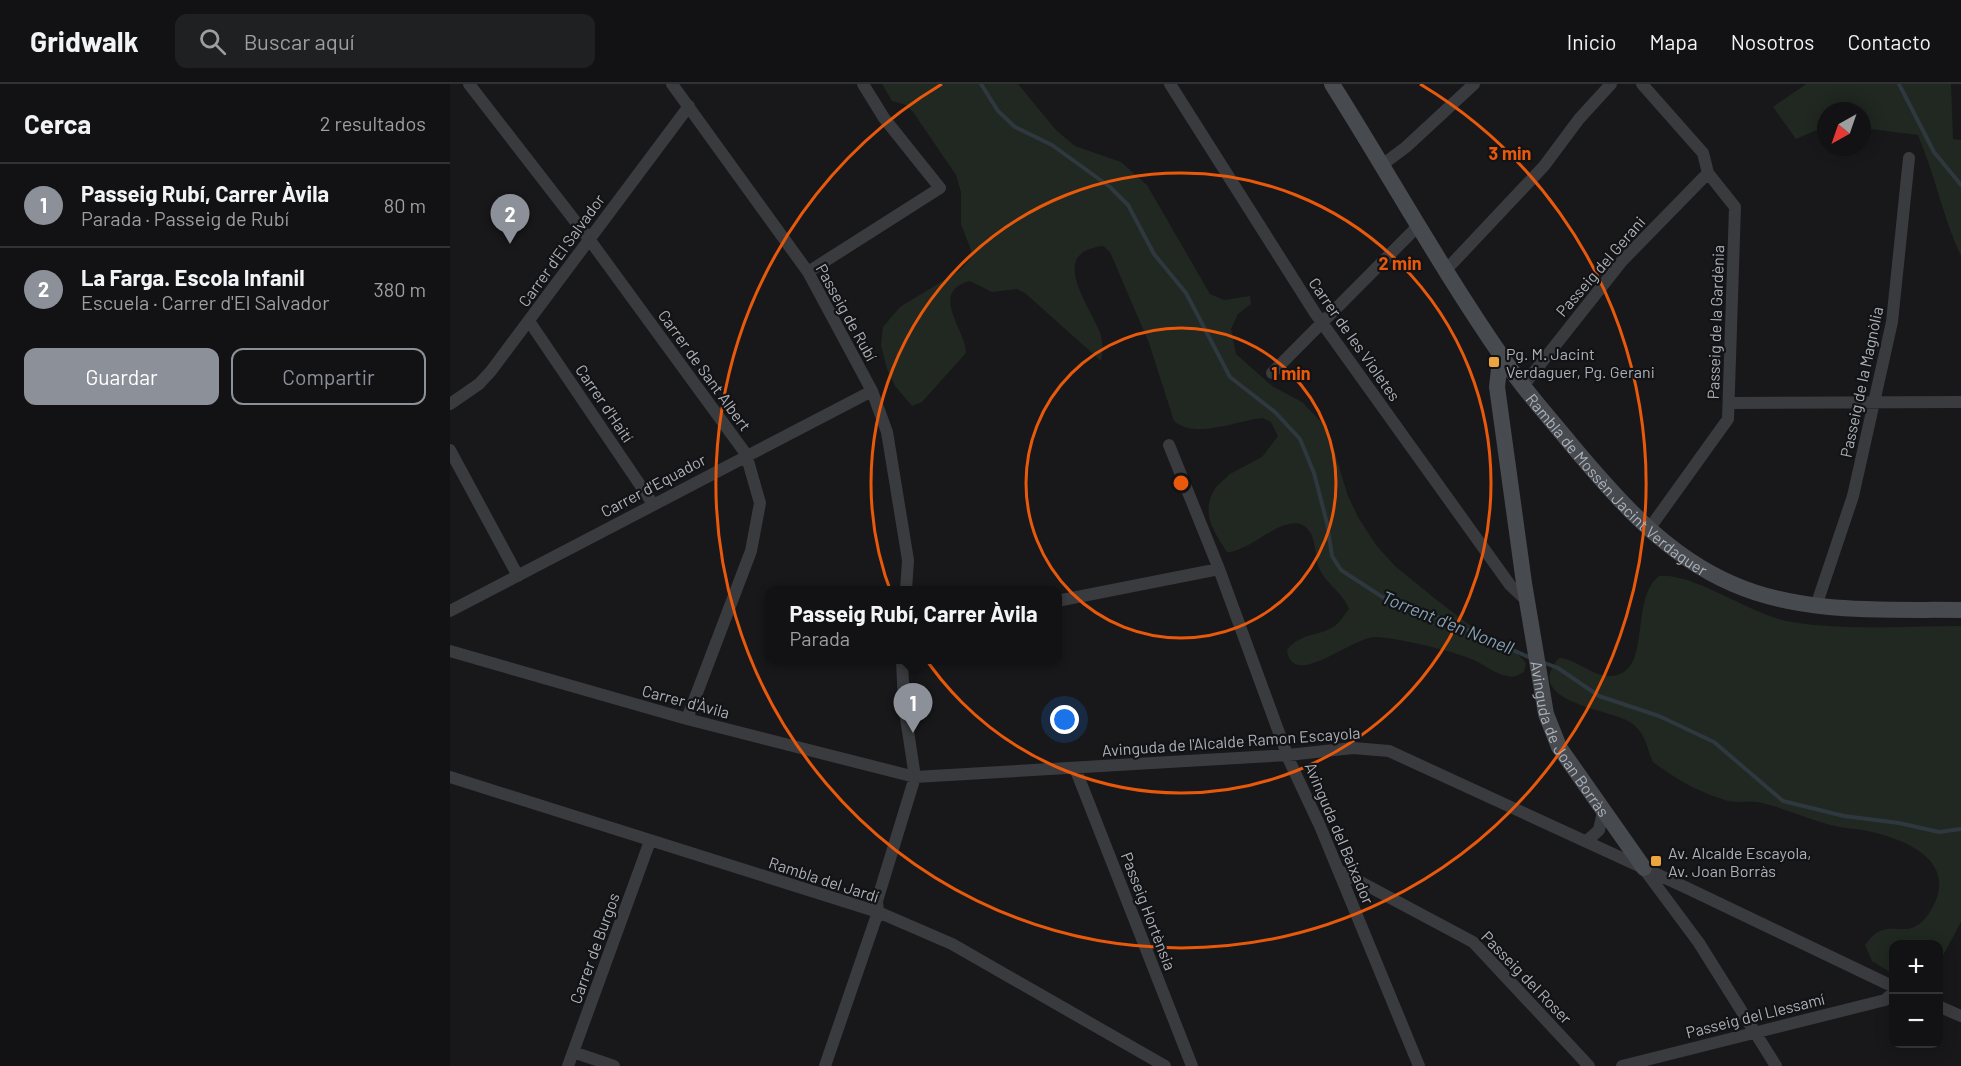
<!DOCTYPE html>
<html lang="es">
<meta charset="utf-8">
<style>
:root{--surface:#121214;--page:#1f2022;--text:#f1f3f6;--muted:#9c9ea0;--line:#313234;--accent:#8c9099}
body{margin:0;font-family:Barlow,sans-serif;background:var(--page);color:var(--text)}
.controls{position:absolute;right:18px;bottom:18px;display:grid;overflow:hidden;border-radius:12px;box-shadow:0 3px 15px #0003}
.controls button{width:54px;height:54px;display:grid;place-items:center;padding:0;border:0;border-bottom:2px solid var(--line);background:var(--surface);color:var(--text);font:30px sans-serif}
.compass{position:absolute;left:1367px;top:18px;width:54px;height:54px;border-radius:50%;background:var(--surface);box-shadow:0 3px 15px #0003;rotate:220deg}
.you{position:absolute;left:615px;top:636px;width:21px;height:21px;margin:-15px;border:4px solid #fff;border-radius:50%;background:#1a73e8;box-shadow:0 0 0 9px #1a73e833}
.badge{display:grid;place-items:center;width:39px;height:39px;border-radius:50%;background:var(--accent);color:#fff;font-size:20px;font-weight:700}
.pin{position:absolute;translate:-50% -50px;filter:drop-shadow(0 2px 3px #0008)}
.pin::after{content:'';position:absolute;top:32px;width:21px;height:18px;background:inherit;clip-path:polygon(0 0,100% 0,50% 100%)}
.popup{position:absolute;left:315px;top:502px;width:297px;height:78px;box-sizing:border-box;display:grid;place-content:center;border-radius:12px;background:var(--surface);filter:drop-shadow(0 2px 4px #0005);font-size:20px;white-space:nowrap;color:var(--muted)}
.popup b{font-size:22px;color:var(--text)}
.popup::after{content:'';position:absolute;left:50%;top:100%;margin-left:-12px;border:12px solid transparent;border-top-color:var(--surface)}
.list{margin:0;padding:0;list-style:none}
h2{display:flex;justify-content:space-between;align-items:center;height:78px;margin:0;padding:0 24px;font-size:26px}
h2 small{font-size:20px;font-weight:400;color:var(--muted)}
.list li{display:grid;grid-template-columns:39px 1fr auto;gap:18px;align-items:center;box-sizing:border-box;height:84px;padding:0 24px;border-top:2px solid var(--line)}
.list b{display:block;font-size:22px;white-space:nowrap}
.list p{margin:0;font-size:20px;white-space:nowrap;color:var(--muted)}
.list em{font-size:20px;font-style:normal;color:var(--muted)}
.actions{display:flex;gap:12px;padding:18px 24px}
.actions a{flex:1;padding:14px 0;border:2px solid var(--accent);border-radius:12px;text-align:center;font-size:21px;color:var(--accent)}
.actions .main{background:var(--accent);color:#fff}
.icon{flex:none;width:33px;height:33px;fill:none;stroke:currentColor;stroke-width:2;stroke-linecap:round;stroke-linejoin:round}
.map{position:relative;flex:none;width:1511px;height:982px;overflow:hidden}
header{display:flex;align-items:center;gap:36px;box-sizing:border-box;height:84px;padding:0 30px;background:var(--surface);border-bottom:2px solid var(--line)}
header strong{font-size:28px}
nav{display:flex;gap:33px;margin-inline-start:auto;font-size:21px}
.search{width:420px;height:54px;background:var(--page);display:flex;align-items:center;gap:15px;box-sizing:border-box;padding:0 21px;border-radius:12px;color:var(--muted);font-size:22px}
main{display:flex}
aside{flex:1;background:var(--surface)}
.map>svg:first-child{display:block}
.green{fill:#202821}
.lines{fill:none;stroke-linecap:round;stroke-linejoin:round}
.stream{stroke:#2e383e;stroke-width:4}
.street{stroke:#393b3f;stroke-width:12}
.secondary{stroke:#474a4f;stroke-width:16}
.ring{fill:none;stroke:#e8590c;stroke-width:3}
.poi-dot{fill:#eca53f;stroke:#131315;stroke-width:2}
.labels{text-anchor:middle;dominant-baseline:central;stroke-width:4.5;stroke-linejoin:round;paint-order:stroke}
.street-label{font-size:16px;fill:#abb0b9;stroke:#131315}
.poi-label{font-size:16px;fill:#abb0b9;stroke:#131315;text-anchor:start}
.water-label{font-size:18px;font-style:italic;fill:#84a0b3;stroke:#131315}
.centre{fill:#e8590c;stroke:#131315;stroke-width:3}
.ring-label{font-size:18px;text-anchor:middle;font-weight:bold;fill:#e8590c;stroke:#131315;stroke-width:4.5;stroke-linejoin:round;paint-order:stroke}
</style>
<header>
<strong>Gridwalk</strong>
<div class="search"><svg class="icon" aria-label="search" viewBox="0 0 24 24"><circle cx="10" cy="10" r="6"/><path d="M15 15l6 6"/></svg>Buscar aquí</div>
<nav><a>Inicio</a><a>Mapa</a><a>Nosotros</a><a>Contacto</a></nav>
</header>
<main>
<aside>
<h2>Cerca<small>2 resultados</small></h2>
<ul class="list">
<li><span class="badge">1</span><div><b>Passeig Rubí, Carrer Àvila</b><p>Parada · Passeig de Rubí</p></div><em>80 m</em></li>
<li><span class="badge">2</span><div><b>La Farga. Escola Infanil</b><p>Escuela · Carrer d'El Salvador</p></div><em>380 m</em></li>
</ul>
<div class="actions"><a class="main">Guardar</a><a>Compartir</a></div>
</aside>
<div class="map">
<svg width="1511" height="982" viewBox="0 0 1511 982">
<rect width="100%" height="100%" fill="#18181a"/>
<!-- green -->
<path class="green" d="M432 0H568L606 46 625 62 671 78 697 101 760 210 774 216 800 212 801 220 788 230 781 245 786 270 822 302 852 318 877 344 898 412 908 433 926 461 945 482 983 513 1048 563 1066 568 1076 579 1074 588C1068 591 1064 594 1057 592 1045 590 1035 581 1024 576 1007 568 944 553 926 553 903 552 842 607 837 566 850 549 866 553 883 543 889 540 894 531 899 525 893 509 879 502 871 488 864 476 867 460 860 448 841 420 801 469 777 468 763 447 749 426 767 402L780 390 812 373 828 352 821 338 813 334C789 336 745 356 724 337L699 259 660 168 653 162C596 168 641 223 650 249 653 258 653 267 651 277L575 209 567 205 542 208 520 197C478 208 516 246 516 269L472 318 462 322 445 302 437 285 431 261 433 243 450 223 509 187 521 174V166L511 140V108L506 91 463 28 456 21 442 17Z
M1356 0H1501L1503 55 1511 56V172C1493 134 1485 91 1468 51L1412 44V27H1376V42L1346 55 1323 23Z
M1209 492C1246 489 1301 532 1342 538 1397 547 1455 542 1511 542V838L1489 879 1488 860H1444L1443 890 1422 877 1415 861C1439 826 1458 865 1481 826 1509 779 1460 757 1422 748 1407 744 1392 745 1377 740 1355 734 1334 724 1312 719 1300 716 1287 720 1275 716 1248 708 1226 695 1203 678 1196 662 1196 649 1180 638 1159 625 1071 618 1109 574 1127 575 1141 592 1160 592 1204 591 1178 516 1209 492Z"/>
<g class="lines">
<!-- stream -->
<path class="stream" d="M531 0 548 27 565 43 602 61 660 103 678 121 704 170 736 209 780 293 825 328 850 355 864 389 877 439 882 472 891 486 940 518 993 535 1083 575
M1449 0 1484 68 1511 101
M1092 578 1108 584 1149 612 1209 632 1264 658 1333 717 1394 732 1449 739 1489 748 1511 745"/>
<!-- street -->
<path class="street" d="M19 0 139 155 296 370 310 419 301 467 237 635
M222 0 358 188 422 307 437 348 458 476 456 506
M720 0 865 229 1060 501 1078 518
M1192 0 1253 69 1258 89 1285 123 1278 335 1199 445
M932 81 956 63 1024 0
M996 186 1094 82 1129 35 1161 0
M358 188 490 104 434 34 413 0
M79 237 203 420
M822 289 969 141
M1073 302 1172 177 1258 89
M1280 319 1511 318
M0 320 29 300 41 287 239 22
M719 361 769 485 839 676 870 742 969 982
M0 366 68 492
M607 517 769 485
M1366 522 1403 412 1442 238 1459 74
M0 527 422 307
M0 567 237 635 465 693 838 671 903 664 939 667 1237 804 1444 903
M625 684 742 982
M0 693 428 828 502 860 715 982
M1137 757 1149 746 1153 728
M1194 785 1249 859 1326 982
M888 786 1023 858 1139 982
M1488 922 1511 932
M123 968 164 982
M118 982 200 757
M375 982 428 828 427 817 465 693 454 621 452 576
M1172 982 1435 916 1444 908"/>
<!-- secondary -->
<g class="secondary">
<path id="s1" d="M882 0C940 92 993 188 1055 277 1074 306 1098 332 1120 359 1166 414 1215 471 1283 500 1353 531 1436 525 1511 526"/>
<path id="s2" d="M1055 278 1049 285 1047 303 1074 499 1096 630 1109 663 1194 784"/>
</g>
</g>
<!-- distance rings -->
<g class="ring">
<circle cx="731" cy="399" r="155"/>
<circle cx="731" cy="399" r="310"/>
<path d="M970 0A465 465 0 1 1 492 0"/>
</g>
<!-- markers -->
<g class="poi-dot">
<rect x="1038" y="272" width="12" height="12" rx="3"/>
<rect x="1200" y="771" width="12" height="12" rx="3"/>
</g>
<g class="labels">
<!-- street labels -->
<g class="street-label">
<text transform="translate(111 166) rotate(-54)">Carrer d'El Salvador</text>
<text transform="translate(1150 182) rotate(-49)">Passeig del Gerani</text>
<text transform="translate(397 228) rotate(61)">Passeig de Rubí</text>
<text transform="translate(1265 238) rotate(-88)">Passeig de la Gardènia</text>
<text transform="translate(905 255) rotate(55)">Carrer de les Violetes</text>
<text transform="translate(255 286) rotate(54)">Carrer de Sant Albert</text>
<text transform="translate(1411 298) rotate(-78)">Passeig de la Magnòlia</text>
<text transform="translate(155 319) rotate(56)">Carrer d'Haití</text>
<text stroke="none"><textPath href="#s1" startOffset="494">Rambla de Mossèn Jacint Verdaguer</textPath></text>
<text transform="translate(203 401) rotate(-28)">Carrer d'Equador</text>
<text transform="translate(236 617) rotate(15)">Carrer d'Àvila</text>
<text stroke="none"><textPath href="#s2" startOffset="390">Avinguda de Joan Borràs</textPath></text>
<text transform="translate(781 657) rotate(-4)">Avinguda de l'Alcalde Ramon Escayola</text>
<text transform="translate(890 749) rotate(67)">Avinguda del Baixador</text>
<text transform="translate(374 795) rotate(18)">Rambla del Jardí</text>
<text transform="translate(699 827) rotate(69)">Passeig Hortènsia</text>
<text transform="translate(144 864) rotate(-70)">Carrer de Burgos</text>
<text transform="translate(1077 893) rotate(46)">Passeig del Roser</text>
<text transform="translate(1305 931) rotate(-14)">Passeig del Llessamí</text>
</g>
<!-- poi labels -->
<g class="poi-label">
<text x="1056" y="269">Pg. M. Jacint<tspan x="1056" dy="18">Verdaguer, Pg. Gerani</tspan></text>
<text x="1218" y="768">Av. Alcalde Escayola,<tspan x="1218" dy="18">Av. Joan Borràs</tspan></text>
</g>
<!-- water labels -->
<g class="water-label">
<text transform="translate(998 538) rotate(22)">Torrent d'en Nonell</text>
</g>
</g>
<circle cx="731" cy="399" r="9" class="centre"/>
<g class="ring-label">
<text x="1060" y="76">3 min</text>
<text x="950" y="186">2 min</text>
<text x="841" y="296">1 min</text>
</g>
</svg>
<div class="controls">
<button>+</button>
<button>−</button>
</div>
<svg class="compass" viewBox="-18 -18 36 36"><path d="M0-13l5 13h-10z" fill="#e53935"/><path d="M0 13l5-13h-10z" fill="#9c9ea0"/></svg>
<div class="you"></div>
<div class="pin badge" style="left:463px;top:649px">1</div>
<div class="popup"><b>Passeig Rubí, Carrer Àvila</b>Parada</div>
<div class="pin badge" style="left:60px;top:160px">2</div>
</div>
</main>
